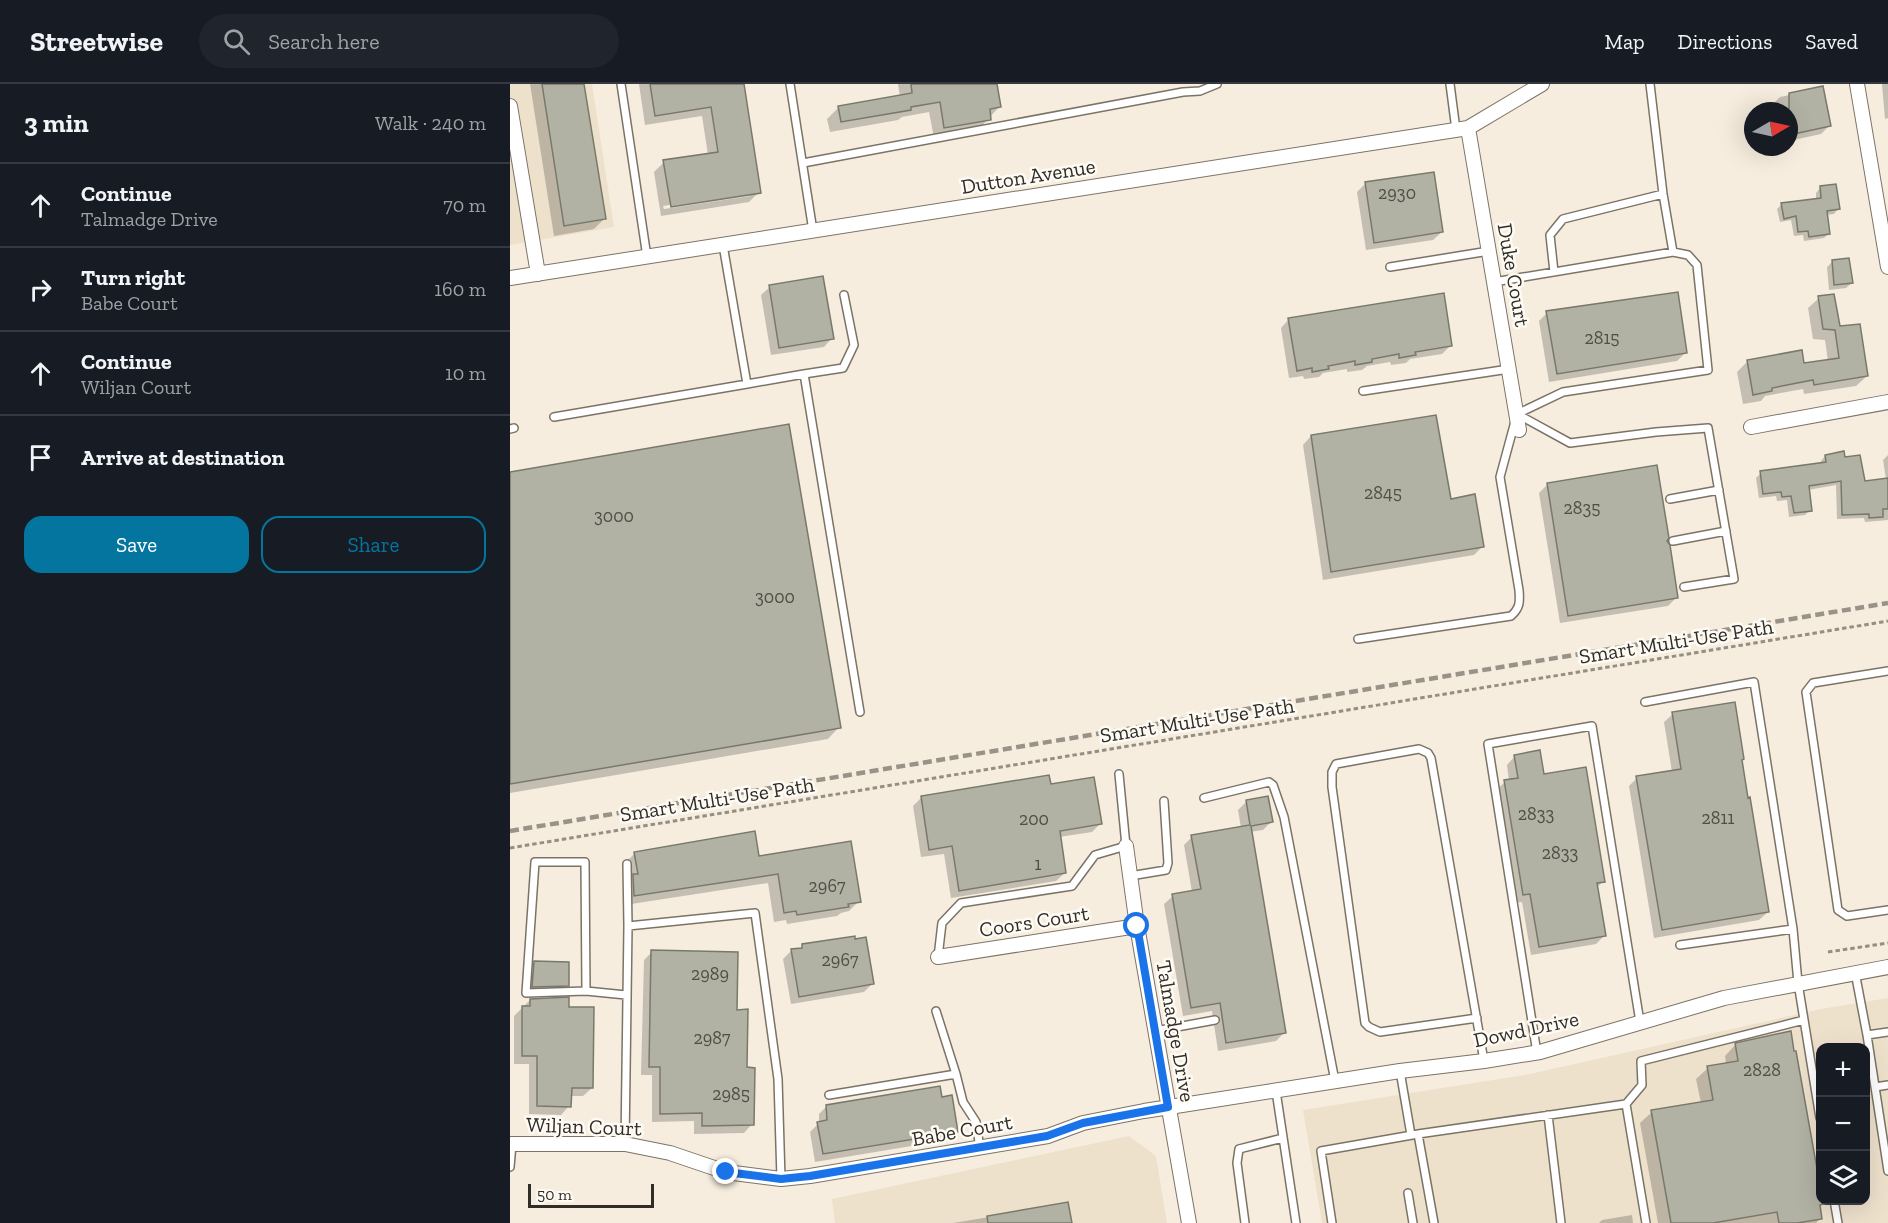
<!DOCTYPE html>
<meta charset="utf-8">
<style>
:root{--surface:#171b24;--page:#20242c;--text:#f1f3f6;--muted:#9ea1a6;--line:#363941;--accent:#03759f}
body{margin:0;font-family:"Zilla Slab",serif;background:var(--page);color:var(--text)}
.controls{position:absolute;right:18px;bottom:18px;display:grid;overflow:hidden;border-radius:12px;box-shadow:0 6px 24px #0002}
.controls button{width:54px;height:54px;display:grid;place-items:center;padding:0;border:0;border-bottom:2px solid var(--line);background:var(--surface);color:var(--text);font:30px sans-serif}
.compass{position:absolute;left:1234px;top:18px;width:54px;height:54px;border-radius:50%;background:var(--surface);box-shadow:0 6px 24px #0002;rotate:81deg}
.scale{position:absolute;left:18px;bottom:15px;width:126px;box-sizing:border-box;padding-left:6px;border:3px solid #302c27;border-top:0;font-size:16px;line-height:21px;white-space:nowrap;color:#302c27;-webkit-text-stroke:4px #fefbf5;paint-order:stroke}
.stop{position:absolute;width:18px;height:18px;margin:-14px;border:4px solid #1a73e8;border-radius:50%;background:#fff}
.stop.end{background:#1a73e8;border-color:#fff;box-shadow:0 2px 6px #0008}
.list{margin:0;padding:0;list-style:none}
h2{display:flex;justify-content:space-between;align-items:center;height:78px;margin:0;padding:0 24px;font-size:26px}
h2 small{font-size:20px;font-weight:400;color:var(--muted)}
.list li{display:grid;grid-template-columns:39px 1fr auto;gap:18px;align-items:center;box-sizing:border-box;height:84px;padding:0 24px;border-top:2px solid var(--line)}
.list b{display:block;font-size:22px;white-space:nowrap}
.list p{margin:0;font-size:20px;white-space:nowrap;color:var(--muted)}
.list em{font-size:20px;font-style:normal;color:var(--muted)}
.actions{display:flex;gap:12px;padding:18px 24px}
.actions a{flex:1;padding:14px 0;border:2px solid var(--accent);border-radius:18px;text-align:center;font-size:21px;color:var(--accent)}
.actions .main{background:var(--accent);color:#fff}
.icon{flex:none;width:33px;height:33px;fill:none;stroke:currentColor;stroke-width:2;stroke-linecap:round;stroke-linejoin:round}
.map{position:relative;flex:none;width:1378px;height:1139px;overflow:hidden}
header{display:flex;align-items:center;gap:36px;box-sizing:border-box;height:84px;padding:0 30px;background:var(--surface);border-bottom:2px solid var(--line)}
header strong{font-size:28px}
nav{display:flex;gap:33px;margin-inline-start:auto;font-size:21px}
.search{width:420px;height:54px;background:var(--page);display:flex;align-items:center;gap:15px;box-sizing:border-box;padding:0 21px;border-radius:33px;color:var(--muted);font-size:22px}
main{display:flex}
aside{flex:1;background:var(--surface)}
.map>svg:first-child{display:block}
.built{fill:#eee1cc;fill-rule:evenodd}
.shadow{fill:#0003;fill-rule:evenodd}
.building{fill:#b1b2a3;stroke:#78796b;stroke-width:1.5}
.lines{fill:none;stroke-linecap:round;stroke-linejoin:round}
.service-casing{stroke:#7b7366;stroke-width:10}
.minor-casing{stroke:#7b7366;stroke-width:16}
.path{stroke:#958e84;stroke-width:3;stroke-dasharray:4.5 3;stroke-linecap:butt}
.service{stroke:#fff;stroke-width:7}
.minor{stroke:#fff;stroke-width:14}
.rail{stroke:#999288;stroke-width:4.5;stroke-dasharray:9 4.5;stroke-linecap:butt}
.route{stroke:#1a73e8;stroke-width:8}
.labels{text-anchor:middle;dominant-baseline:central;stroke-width:5;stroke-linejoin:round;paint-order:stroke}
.number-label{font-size:18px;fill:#504e46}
.street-label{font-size:21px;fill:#302c27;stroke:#fefbf5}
</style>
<header>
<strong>Streetwise</strong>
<div class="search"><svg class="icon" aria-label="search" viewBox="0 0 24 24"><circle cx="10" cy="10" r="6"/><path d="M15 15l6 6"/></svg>Search here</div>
<nav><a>Map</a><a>Directions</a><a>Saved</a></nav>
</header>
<main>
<aside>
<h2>3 min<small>Walk · 240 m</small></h2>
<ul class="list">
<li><svg class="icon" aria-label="ahead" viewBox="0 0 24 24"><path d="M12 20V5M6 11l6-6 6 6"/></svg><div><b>Continue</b><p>Talmadge Drive</p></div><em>70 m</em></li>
<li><svg class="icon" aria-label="right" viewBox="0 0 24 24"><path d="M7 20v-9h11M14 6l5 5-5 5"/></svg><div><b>Turn right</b><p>Babe Court</p></div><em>160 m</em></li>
<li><svg class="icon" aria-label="ahead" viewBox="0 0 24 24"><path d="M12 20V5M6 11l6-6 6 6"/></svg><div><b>Continue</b><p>Wiljan Court</p></div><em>10 m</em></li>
<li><svg class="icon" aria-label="arrive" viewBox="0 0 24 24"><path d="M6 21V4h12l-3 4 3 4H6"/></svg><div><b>Arrive at destination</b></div></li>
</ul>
<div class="actions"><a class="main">Save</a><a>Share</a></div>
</aside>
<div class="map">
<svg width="1378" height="1139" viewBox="0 0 1378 1139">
<rect width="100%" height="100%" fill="#f6edde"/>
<!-- built -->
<path class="built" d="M0 0H82L104 143 0 161Z
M1378 914V1139H812L793 1026 1020 990 1311 925ZM1310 964H1356V1116H1310Z
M619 1052 646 1072 657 1139H325L322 1115Z"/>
<!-- shadow -->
<path class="shadow" d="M20 0H73L95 134 84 145 44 152Z
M129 0H232L249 108 239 118 151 132 144 88 154 78 198 71 192 32 135 41ZM240 109V112L154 125 153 122Z
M388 0H486L490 22 468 46 424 54 419 28 392 33 388 36 320 48 317 35 329 23 390 13Z
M1372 0H1378V34L1375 35Z
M1312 4 1319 42 1311 50 1279 57V27H1264L1262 21 1270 13Z
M856 99 932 148 923 156 856 166 847 108Z
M1310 104 1328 125 1324 130 1316 131 1319 149 1314 154 1294 157 1293 151 1284 152 1281 136 1270 138 1267 125 1272 120 1306 116V109Z
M1323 177 1342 199 1336 204 1319 206 1317 183Z
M260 203 322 254 314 263 261 271 251 211Z
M1309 214 1357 292 1346 302 1294 310 1293 305 1255 312 1251 317 1233 320 1227 288 1237 278 1293 281 1318 277 1315 256 1303 255 1298 224Z
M1037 229 1176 268 1167 277 1039 298 1029 237Z
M779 235 941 261 932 270 900 275 896 279 881 281 880 278 857 282 852 286 837 288V285L813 289 809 293 794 295 793 292 779 294 771 244Z
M801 352 940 416 972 463 964 471 813 496 793 361Z
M1378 371V436L1355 438 1354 434 1327 435 1326 401 1298 406 1300 426 1295 431 1279 433 1277 416 1267 417 1266 412 1249 414 1246 394 1251 389 1311 380V377L1315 372 1334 375 1354 399 1376 395 1373 376Z
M1145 383 1156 458 1167 513 1158 522 1050 539 1029 409 1037 401Z
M0 389 329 643 318 655 0 709Z
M1163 630 1230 677 1258 828 1249 836 1144 854 1119 702 1127 694 1162 688 1154 638Z
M1005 672 1033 692 1094 797 1086 804 1095 851 1086 860 1021 871 1012 818 1005 819 986 706 995 698 999 697 997 681Z
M540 702 590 740 582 748 549 753 555 789 546 797 441 814 434 770 411 773 403 722 412 713Z
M737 717 761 738 753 746 740 748 774 949 766 957 708 967 702 927 673 932 654 820 663 812 682 808 674 761 682 753 731 744 728 726Z
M125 769 248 773 349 817 339 827 331 829 327 832 277 840 276 836 264 838 258 799 115 821 113 802 118 797 115 779Z
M293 862 362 900 354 908 281 920 273 875 281 867 289 866Z
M142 868 225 928 242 1040 234 1049 184 1050V1037L142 1038V991H131L134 876Z
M24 879 57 901 52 907 17 908 19 884Z
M20 916 57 924 82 1004 73 1012H60L59 1022 51 1031 19 1030V980H4V932Z
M1226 960 1309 1122 1311 1134 1306 1139H1148L1130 1039 1142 1028 1191 1019 1186 995 1198 984 1216 980 1215 972Z
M430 1015 446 1048 438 1056 305 1078 300 1048 309 1039V1030L317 1022Z
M557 1120 560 1139H443Z
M1122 1131 1123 1139H1089L1092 1136Z"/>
<!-- building -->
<path class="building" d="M32 0H74L96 135 54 142Z
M140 0H234L251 109 161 123 153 76 208 68 201 23 145 32Z
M401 0H487L491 23 480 25 481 36 434 44 430 18 401 23V26L331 38 328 22 402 9Z
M1313 2 1321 42 1279 51V9Z
M924 88 933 148 864 159 855 98Z
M1326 100 1330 125 1317 127 1320 150 1299 153 1298 147 1288 148 1286 132 1274 135 1271 119 1311 114 1310 102Z
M1339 174 1343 199 1324 201 1322 176Z
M313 192 324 255 269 264 259 201Z
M1168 208 1177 269 1047 290 1036 227Z
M934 209 942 262 905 268 906 271 889 274V270L862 275V278L845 281V277L818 282 819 285 802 288V284L787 287 778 234Z
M1324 210 1330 242 1350 240 1358 292 1304 301 1303 296 1262 304V307L1243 311 1237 276 1292 266 1294 279 1329 274 1325 246 1313 245 1308 212Z
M926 331 941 415 965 410 974 463 821 488 801 351Z
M279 340 331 644 0 700V388Z
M1334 367 1335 373 1350 371 1355 397 1378 394V425H1373V433L1359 434V430L1332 431 1331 397 1299 402 1302 427 1284 429 1281 412 1272 413 1271 408 1253 410 1250 387 1316 378 1315 371Z
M1147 381 1159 454 1157 457 1160 461 1168 514 1058 532 1037 399Z
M1225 618 1234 675 1232 676 1238 714 1240 713 1259 828 1152 846 1126 692 1171 685 1162 628Z
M1030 666 1034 690 1076 683 1095 798 1087 799 1096 852 1029 863 1020 810 1013 811 994 696 1008 694 1004 671Z
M539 691 541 700 584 693 592 740 550 747 556 789 449 807 442 762 419 766 411 712Z
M758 712 763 738 741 742 776 949 716 959 710 919 681 924 662 810 691 805 681 751 740 741 736 716Z
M245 747 249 772 341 757 351 818 338 820 339 823 287 831 286 827 274 829 268 790 124 812 123 790H128L124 768Z
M345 852V855L356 853 364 900 289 913 281 865 292 864V860Z
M141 866 228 868 227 926 238 925 237 983 245 984 244 1041 192 1042V1029L150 1030V983H139Z
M24 877 59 878V902L22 903Z
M59 913V923H84L83 1004H62L61 1023 27 1022V972H12V922H20V915Z
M1281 947 1284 967H1286L1311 1107V1116L1313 1120 1310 1121 1312 1135 1287 1139H1269L1267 1128 1203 1139H1161L1141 1026 1203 1016 1197 982 1228 977 1225 959Z
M430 1002 432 1013 442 1011 448 1048 313 1070 307 1038 317 1036 316 1021Z
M558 1118 562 1139H478L477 1132Z"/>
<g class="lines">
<!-- service casing -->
<g class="service-casing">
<path id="service" d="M111 0 137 173
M280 0 303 147
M940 0 946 46
M1140 0 1153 110 1163 168
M293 79 673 8 690 7 707 0
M880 183 979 167
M1044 188 1040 151 1053 135 1153 110
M294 290 333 284 344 261 334 211
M237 300 294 290 350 628
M853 307 999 285
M1007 330 1060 359 1146 348 1198 344 1224 495 1174 503
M44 333 237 300 213 161
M0 345 4 344
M1160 415 1209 406
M1163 457 1216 447
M848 555 1001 532C1010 524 1010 518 1009 506L990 393 1007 330 1053 308 1198 286 1187 181 1178 171 1163 168 984 198
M1378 587 1303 599 1296 608 1328 826 1337 832 1378 826
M1135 618 1244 598 1283 845 1288 899 1310 1034
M694 714 759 698 763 701 774 733 825 997
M117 780 118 842
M620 792 656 786 658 779 654 717
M1170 861 1283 845
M428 873 432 839 451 819 562 802 585 771 616 762 609 690
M1345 888 1357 951 1378 1087
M76 907 16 909 25 778H75L76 907 116 911
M426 927 446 990
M967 934 870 948 859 943 855 939 822 703V688L826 680 909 665 918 669 921 674 974 977
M645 947 705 936
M1357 951 1378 948
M1027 969 978 660 1082 642 1130 938
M890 987 901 1051
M1365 1003 1378 1001
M766 1007 786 1139
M319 1011 446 990 453 1018 466 1038 470 1065
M1116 1020 1132 1001 1131 977 1294 936
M1038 1031 1051 1139
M908 1050 924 1139
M115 1060 118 842 245 829 268 995 271 1095
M0 1083 2 1060
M898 1109 903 1139
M1324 1116 1328 1139
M735 1139 727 1079 729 1065 773 1054
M822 1139 811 1067 908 1050 1116 1020 1136 1139"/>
</g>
<!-- minor casing -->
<g class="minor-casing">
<path id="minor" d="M1347 0 1378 183
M0 22 28 190
M958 44 1009 346
M0 194 958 44 1032 0
M1241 343 1378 318
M616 762 627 842 679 1139
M428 873 627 842
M0 1060H115L160 1069 216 1088 271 1095 300 1092 538 1052 573 1039 634 1027 890 987 974 977 1030 968 1214 914 1378 883"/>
</g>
<!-- path -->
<path class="path" d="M0 764 1378 537
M1318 868 1378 859"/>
<!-- service -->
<use href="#service" class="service"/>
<!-- minor -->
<use href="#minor" class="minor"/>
<!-- rail -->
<path class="rail" d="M0 747 1378 519"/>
</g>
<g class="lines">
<!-- route -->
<path class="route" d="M216 1088 271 1095 300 1092 537 1052 573 1039 658 1023 627 842"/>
</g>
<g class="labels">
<!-- number labels -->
<g class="number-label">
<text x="887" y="109">2930</text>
<text x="1092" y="254">2815</text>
<text x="873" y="409">2845</text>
<text x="1072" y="424">2835</text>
<text x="104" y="432">3000</text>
<text x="265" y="513">3000</text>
<text x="1026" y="730">2833</text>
<text x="1208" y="734">2811</text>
<text x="524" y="735">200</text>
<text x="1050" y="769">2833</text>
<text x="528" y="780">1</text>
<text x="317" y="802">2967</text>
<text x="330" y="876">2967</text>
<text x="200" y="890">2989</text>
<text x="202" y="954">2987</text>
<text x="1252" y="986">2828</text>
<text x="221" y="1010">2985</text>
</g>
<!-- street labels -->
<g class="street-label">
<text transform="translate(518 92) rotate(-9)">Dutton Avenue</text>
<text transform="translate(1004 191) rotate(80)">Duke Court</text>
<text transform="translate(1166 557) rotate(-9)">Smart Multi-Use Path</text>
<text transform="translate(687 636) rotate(-9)">Smart Multi-Use Path</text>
<text transform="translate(207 715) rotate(-9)">Smart Multi-Use Path</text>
<text transform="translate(524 837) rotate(-9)">Coors Court</text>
<text transform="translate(1016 945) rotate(-12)">Dowd Drive</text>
<text transform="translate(666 947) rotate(80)">Talmadge Drive</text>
<text transform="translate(74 1042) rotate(2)">Wiljan Court</text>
<text transform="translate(452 1046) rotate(-10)">Babe Court</text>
</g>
</g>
</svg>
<div class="controls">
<button>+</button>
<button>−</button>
<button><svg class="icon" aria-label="layers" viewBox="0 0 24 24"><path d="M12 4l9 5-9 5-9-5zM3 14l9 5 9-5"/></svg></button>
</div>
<svg class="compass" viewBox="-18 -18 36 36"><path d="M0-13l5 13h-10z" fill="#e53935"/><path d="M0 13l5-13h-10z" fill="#9ea1a6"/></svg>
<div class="scale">50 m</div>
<div class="stop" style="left:627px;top:842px"></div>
<div class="stop end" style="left:216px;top:1088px"></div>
</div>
</main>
